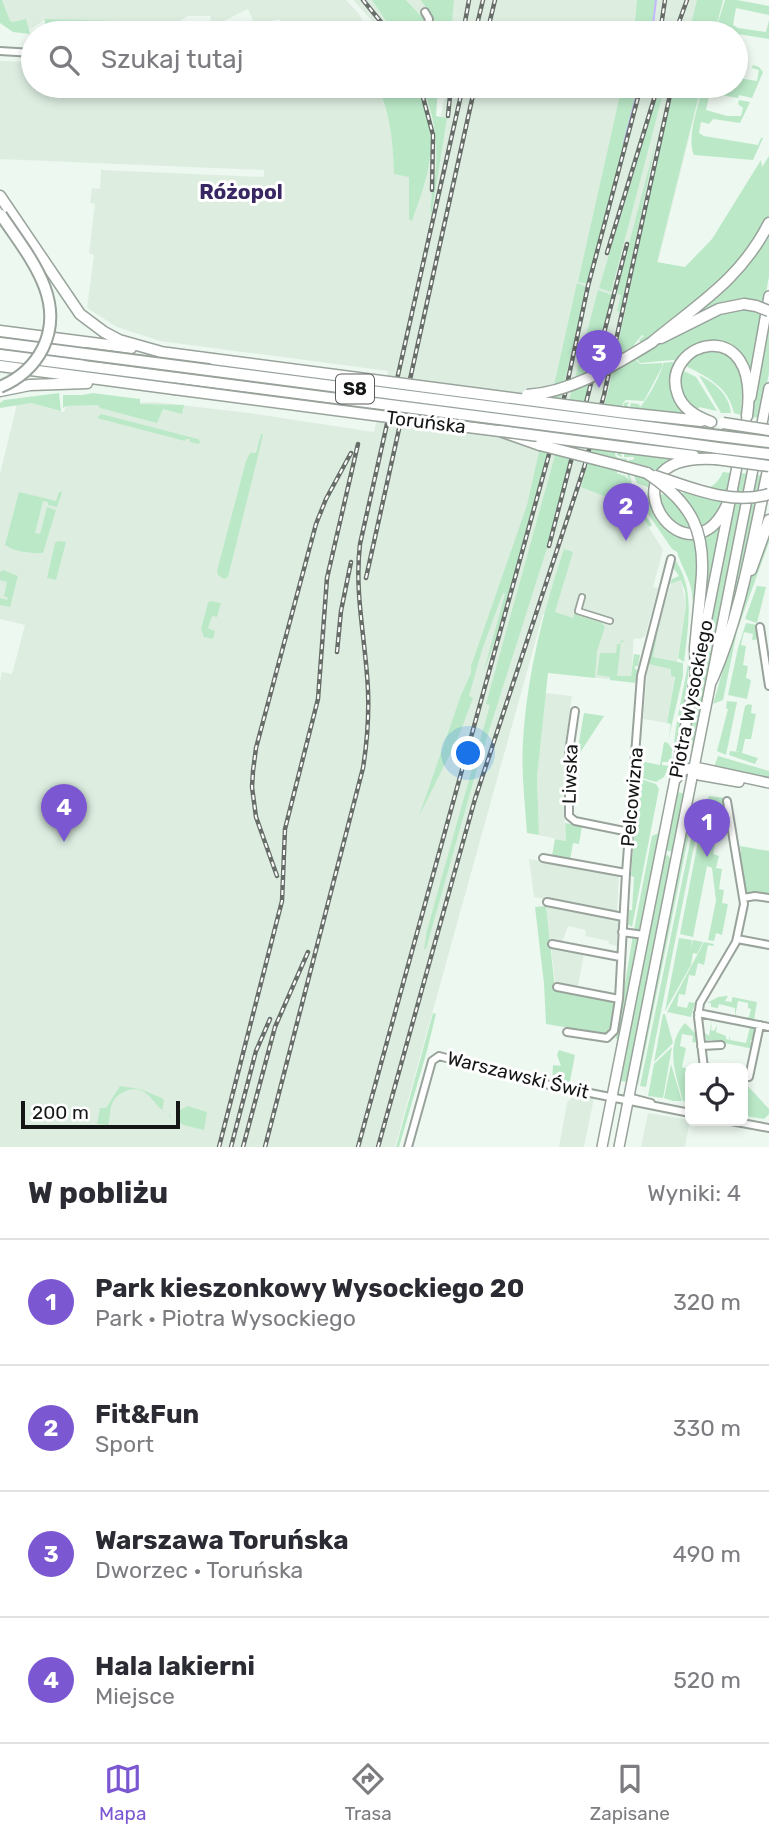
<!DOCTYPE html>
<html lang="pl">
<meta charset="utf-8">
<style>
:root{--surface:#fff;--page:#f7f7f7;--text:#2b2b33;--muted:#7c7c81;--line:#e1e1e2;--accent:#7b57d1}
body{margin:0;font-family:Rubik,sans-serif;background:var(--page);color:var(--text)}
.controls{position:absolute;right:21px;bottom:21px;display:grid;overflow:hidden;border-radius:10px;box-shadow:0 4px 10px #0003}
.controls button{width:63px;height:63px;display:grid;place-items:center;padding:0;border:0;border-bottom:2px solid var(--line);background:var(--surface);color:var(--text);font:35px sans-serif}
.scale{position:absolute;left:21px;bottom:18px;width:159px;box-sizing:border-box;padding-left:7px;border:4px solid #141715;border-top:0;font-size:19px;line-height:24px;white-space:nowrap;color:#141715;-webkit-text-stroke:5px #fff;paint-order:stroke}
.you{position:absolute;left:469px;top:754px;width:24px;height:24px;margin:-18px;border:5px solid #fff;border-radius:50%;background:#1a73e8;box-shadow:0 0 0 10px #1a73e833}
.badge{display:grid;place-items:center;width:46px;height:46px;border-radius:50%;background:var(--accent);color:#fff;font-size:23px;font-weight:700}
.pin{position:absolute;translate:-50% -58px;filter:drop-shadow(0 2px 4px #0008)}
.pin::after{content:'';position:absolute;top:37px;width:24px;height:21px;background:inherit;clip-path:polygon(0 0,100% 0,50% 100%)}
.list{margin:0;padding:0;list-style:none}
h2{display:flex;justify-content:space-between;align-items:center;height:91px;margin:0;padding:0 28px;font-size:30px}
h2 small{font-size:23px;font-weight:400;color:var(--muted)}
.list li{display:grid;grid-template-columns:46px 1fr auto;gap:21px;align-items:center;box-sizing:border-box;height:126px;padding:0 28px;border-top:2px solid var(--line)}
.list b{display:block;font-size:26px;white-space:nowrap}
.list p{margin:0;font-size:23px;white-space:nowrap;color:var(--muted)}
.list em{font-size:23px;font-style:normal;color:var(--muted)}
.icon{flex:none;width:38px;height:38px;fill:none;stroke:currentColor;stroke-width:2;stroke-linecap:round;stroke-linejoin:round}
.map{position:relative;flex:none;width:769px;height:1147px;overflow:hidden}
.search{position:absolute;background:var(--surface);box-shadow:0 4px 10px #0003;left:21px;right:21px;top:21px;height:77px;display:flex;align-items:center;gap:18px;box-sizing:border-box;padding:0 24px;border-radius:38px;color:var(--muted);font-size:26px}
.sheet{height:595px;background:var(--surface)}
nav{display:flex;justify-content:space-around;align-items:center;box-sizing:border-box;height:98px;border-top:2px solid var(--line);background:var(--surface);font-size:19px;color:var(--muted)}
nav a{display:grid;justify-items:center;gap:4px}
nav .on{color:var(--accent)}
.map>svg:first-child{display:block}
.built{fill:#ddeee1}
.green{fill:#bbe9c8}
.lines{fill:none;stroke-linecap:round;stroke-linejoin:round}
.stream{stroke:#c5b6fe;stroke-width:2}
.pedestrian-casing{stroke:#99a39b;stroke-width:8}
.minor-casing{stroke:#99a39b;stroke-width:10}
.secondary-casing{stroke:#99a39b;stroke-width:12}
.primary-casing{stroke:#99a39b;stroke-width:13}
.motorway-casing{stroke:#99a39b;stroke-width:14}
.pedestrian{stroke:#fff;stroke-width:4.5}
.minor{stroke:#fff;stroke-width:6}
.secondary{stroke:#fff;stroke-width:9}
.primary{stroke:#fff;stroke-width:10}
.motorway{stroke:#fff;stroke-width:10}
.rail-casing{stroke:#676d68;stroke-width:4.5}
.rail{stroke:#fff;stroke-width:2;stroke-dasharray:5;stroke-linecap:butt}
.primary-bridge-casing{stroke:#99a39b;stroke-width:13;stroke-linecap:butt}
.motorway-bridge-casing{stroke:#99a39b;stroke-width:14;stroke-linecap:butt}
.primary-bridge{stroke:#fff;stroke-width:10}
.motorway-bridge{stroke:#fff;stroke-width:10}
.labels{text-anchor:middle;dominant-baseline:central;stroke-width:6;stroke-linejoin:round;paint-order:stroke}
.shield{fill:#fff;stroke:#5a5d5b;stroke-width:2}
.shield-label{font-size:18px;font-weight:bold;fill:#141715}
.street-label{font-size:19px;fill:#141715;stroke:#fff}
.neighbourhood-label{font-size:21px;font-weight:bold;fill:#382762;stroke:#fff}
</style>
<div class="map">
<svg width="769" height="1147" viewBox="0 0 769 1147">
<rect width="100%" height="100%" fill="#edf8f0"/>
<!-- built -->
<path class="built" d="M1 0H346L359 14 369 33H279L280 19 255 25 248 9 224 21H211L210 16H188L176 24 46 19 29 30 11 29Z
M353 0H373L394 33H383Z
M406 0H723L715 33H451L452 12 429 9 420 15Z
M0 61 33 62V86H377L388 115 393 137 394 174 409 176V219L420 91 417 86H424L426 90 436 139 447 86H702L639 338 633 345 593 490 637 509 663 550 653 587 658 588 645 636 640 639 634 638 631 682 549 672 557 621 543 614 395 1147H0V681L2 672 12 674 25 625 0 619V474L17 404 32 403 64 412 66 406 155 402 249 413 374 432 388 371 160 341 117 327 87 308 94 255 89 253 95 204 90 203 92 188 100 189 101 170 264 177V170L0 159Z
M681 579 686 606 667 723 643 719 647 674 657 630 671 584Z
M545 693 572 696 565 744 563 801 566 841 539 835 537 777Z
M529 859 619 875 617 912 534 897Z
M546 904 619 918 617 946 609 944V941L585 936 586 930 568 926 562 943 550 942Z
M551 947 584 954 578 986 555 982Z
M577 1096 594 1098 584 1147H559L567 1103 571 1098Z
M648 1113 690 1120 685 1147H641Z"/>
<!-- green -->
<path class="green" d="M0 0H2L10 21 13 22 26 19 30 34 13 32 0 23Z
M372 0H406L420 15 423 13 427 21 424 33H394Z
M421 0H454L451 33H447L449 22 437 21 434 33H429L432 17Z
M637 0H656L652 33H634Z
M697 0H723L715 32 725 0H737L769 6V15L736 8 733 25 738 28 766 32 769 20V39L732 33H689Z
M45 19 154 22 157 26V33H45Z
M753 65 759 67 763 72 752 98 739 95 738 98 721 95 722 89 716 86 711 87 706 110 727 116H741L743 108 738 104 739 100 750 102 740 123 713 119 709 124 701 122 699 133 704 136 758 145 761 138H763L753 160 694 155C686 138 699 104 703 86H736L738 78 757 81 759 70 752 68Z
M377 86H417C427 104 433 135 430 156 428 178 419 200 412 221L409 219V177L394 174C393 143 391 115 377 86Z
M422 86H438L436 116 447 118 431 218C429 204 434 184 436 168 438 141 433 111 422 86Z
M622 86H639L588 284 578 282Z
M660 86H665L611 292 599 288Z
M675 86H701L657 262 685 267 712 239 761 160 762 167 769 156C769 173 769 200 769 215 756 263 681 317 641 343L639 340 644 336 642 335 634 345 633 357 640 364 662 363V367L644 401 626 400 623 403 615 455 618 458 627 459 625 474 617 471V473L625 476 630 481 627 475 629 460H633L634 457H624V454H621L622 457 617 455 624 403 629 402 627 406 630 407 631 403 639 404 640 407C647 400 662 373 663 363L672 362 676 364 673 376 694 417 627 409 621 451 682 458 652 489 637 483 633 473H629L632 484 643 491 640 502 636 495 633 497 652 525 649 527 637 509 581 487 609 388 661 141Z
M656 141 621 312 617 311 621 295 616 293Z
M769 229V276L751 377 745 361 722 345 677 362 673 360 640 363 635 357 717 313 744 301 664 335 719 293Z
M577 283 587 287 547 455 496 638 483 674 505 594 503 593 482 650 469 696 473 698 458 738 419 816 461 695 471 673V666L527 505Z
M598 290 612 295 548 545 476 772 426 949H424L427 930 490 705 486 704 552 466Z
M769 311V372L761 418 750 417Z
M708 349 728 354 743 372 741 415 734 413C728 386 707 377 684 365L687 360Z
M682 370 696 377 717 411 699 407 698 409 716 418C692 413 674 395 682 370Z
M699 375C715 383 729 394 731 413H721Z
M59 393 61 411 31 403 0 408V403L4 400Z
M93 393 140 399V404L184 405 182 414 163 409 157 423 100 408 98 405 66 406 63 408V395H82Z
M101 414 198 439 200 441 199 444 190 442V439H186L185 441 97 418Z
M261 434H263L259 452 228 577 224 579 218 575 217 571 246 461 250 453H256Z
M723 472 730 473 725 498 717 516 695 530 673 525 658 500V494C667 495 672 494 680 493 699 491 714 492 723 472Z
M739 473 750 474 696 749 687 748 697 683Z
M756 475 764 476 744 564 721 651Z
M19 492 56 501 59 492H62L57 507 48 505V502L43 501 35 533 40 534 47 507 56 510 43 553C31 553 17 553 5 545Z
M648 492 651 493C651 524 670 529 696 535 702 565 698 597 694 627 690 667 684 706 677 746L674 745C679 694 698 644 692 593 690 578 681 566 677 552L672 549 644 508Z
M724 515 698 649 703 533Z
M769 529V542L737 631 723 700 713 704 742 605Z
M58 541 66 542 56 580 47 578 55 543Z
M564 549 573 552 555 612 573 618 574 614 602 623 605 627 597 651 595 678 548 673 537 777 539 835 527 833C525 803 521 772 523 742 527 675 543 612 564 549Z
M674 558C696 589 688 626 684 662L678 658 686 606 685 591 681 580 670 584 672 579 679 576 672 566Z
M3 570 18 576 10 607 0 605V598L7 600 8 598 4 596 7 582 0 580V572Z
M757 586 766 587 757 623 745 619Z
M211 601 221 603 217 617 212 616 208 628 215 631 213 639 204 637 201 629 208 603Z
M746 623 758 625 760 639 752 640 753 634 744 632 741 645 746 646 743 665 748 666 746 678 751 680 747 699 728 695 738 648Z
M658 630 653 657 683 663V676L668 741 671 724 667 723 675 677 671 676V669L648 664Z
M621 640 626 642H621L617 676H631L634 654 640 655 638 666H635V669L638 670 636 683 610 680V677L597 675 600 653H616L617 644H620Z
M727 701 737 702 726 755 717 751 728 709 726 708Z
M748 704 752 705 751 713 756 714 751 739H745L742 753 758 758 755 764 729 755 730 751 740 752 736 751 745 706Z
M584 713 604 716 576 759Z
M664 742 668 743 672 749 671 762H662V765L669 766 664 777 656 782 638 777 640 761 660 765Z
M718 756 769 771V780L714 767Z
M638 778 656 784 659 789 632 927 628 924 629 910H632L634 877 631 876Z
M676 792 687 794 673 852 664 850Z
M709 796 725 798 730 827 725 826 723 831 724 823 714 821 711 833 717 835 713 854 719 856 716 868 722 869 719 889 724 890 722 903 728 904 722 935 716 933 714 941 708 940 716 901 712 868 707 866 693 937 680 934 704 811H709L705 806Z
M565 823 582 826 579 844 573 843 570 860 552 856 555 839 566 841Z
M689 825 690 829 638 1085 636 1083 682 846Z
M659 833 658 852 642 929 634 930 652 836Z
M692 833 695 841 646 1087 640 1086Z
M740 846 769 851V896L753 893 745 896 737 852H741Z
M668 855 671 860 662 918 629 1082 620 1081 663 857Z
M546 906 555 989 614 1000 610 1028 605 1034 546 1024 544 984 535 907Z
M633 935 640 938 614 1066H612L618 1041 616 1038Z
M679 938 692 940 691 949 693 940 703 942 697 954 693 953 691 965 665 1011Z
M704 942 714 944 713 946 708 945 704 965 698 963 695 976 689 975 685 995 679 994 677 1006 687 1008 689 1002 695 1003 691 1017 667 1012Z
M726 996H728L725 1001 732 1002V997L757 1002 754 1020 741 1018 749 1017 751 1009 748 1008V1003L738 1001 735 1017V1008L719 1004 718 1008 711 1007V1003H707L718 997Z
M433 1013 436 1014 427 1051 399 1147H396Z
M663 1014H665L673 1043 654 1062Z
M712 1019 711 1030 714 1031 717 1025 716 1032 726 1036V1039L729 1040 730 1036V1040L746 1043 750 1027 758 1028 755 1040H751L750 1042 754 1043 753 1049 725 1043 714 1044 713 1040H708V1044L705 1035 701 1030 709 1036Z
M685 1023 698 1036V1043L692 1042 693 1036 682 1034 680 1046 686 1048 682 1067 688 1069 685 1081 690 1082 688 1099 690 1100V1104L683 1101C676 1075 664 1046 685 1023Z
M672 1047 663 1098 648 1096 654 1064Z
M559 1050 575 1055 569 1086 552 1083 553 1065 561 1066 557 1055Z
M671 1064 682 1101H673L664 1098Z
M743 1081 769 1109V1114L764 1119 746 1116V1114L743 1115Z
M120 1086 140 1089 162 1098 164 1101 162 1111 170 1114 171 1121 169 1114C153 1109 148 1080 124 1092 119 1094 114 1098 112 1104 109 1110 111 1118 108 1125L97 1124 100 1108H106Z
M188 1106 207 1112 204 1130 183 1125 178 1121 180 1110Z"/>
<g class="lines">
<!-- stream -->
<path class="stream" d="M652 33 656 0
M624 143 639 86"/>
<!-- pedestrian casing -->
<g class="pedestrian-casing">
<path id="pedestrian" d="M582 597 578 611 610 621"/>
</g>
<!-- minor casing -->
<g class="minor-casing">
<path id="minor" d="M425 12 429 19 426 33
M0 51 33 53
M760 627 769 686
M575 711 569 752V816L575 821 629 832
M543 858 626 873
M743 898 755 896 769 898
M547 902 623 917
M622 932 644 935
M737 939 769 945
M552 944 620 957
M557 987 619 999
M698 1013 769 1027
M567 1032 607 1038 614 1031 619 999 626 873 641 676 671 559
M701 1046 721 1045
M704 1068 698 1017 700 1003 736 942 744 904 727 801
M749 1077 760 1025
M628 1097 651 1103
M731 1121 769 1128
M408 1147 432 1061 439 1056 535 1082 690 1113"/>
</g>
<!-- secondary casing -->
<g class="secondary-casing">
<path id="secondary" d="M751 397 769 296
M689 769 699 775 739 782
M676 779 684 770 695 767 769 783
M602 1147 746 421
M619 1147 769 388"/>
</g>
<!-- primary casing -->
<g class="primary-casing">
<path id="primary" d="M0 196 80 314 104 332 119 340 165 353
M0 331 131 348
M661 338 719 309 744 304
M651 343C698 304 740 280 769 223
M160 352 213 359
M0 366 174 389
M0 391 30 385 87 383
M626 413 701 421
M404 419 500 431 540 445
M711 422C697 417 683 409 678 395 658 342 762 310 747 416
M621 447 694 456
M716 459C587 451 694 606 732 492
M618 465 647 473
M751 570 769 520
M696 675 695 648 701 586
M712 680C742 612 753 538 769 466"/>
</g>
<!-- motorway casing -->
<g class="motorway-casing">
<path id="motorway" d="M0 343 85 354
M0 355 351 400
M625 424 720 436
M623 435 718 448"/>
</g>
<!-- pedestrian -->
<use href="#pedestrian" class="pedestrian"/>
<!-- minor -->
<use href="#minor" class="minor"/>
<!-- secondary -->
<use href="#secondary" class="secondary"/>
<!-- primary -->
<use href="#primary" class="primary"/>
<!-- motorway -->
<use href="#motorway" class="motorway"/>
<!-- rail casing -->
<g class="rail-casing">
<path id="rail" d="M363 0 390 33
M463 33 469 0
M475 33 483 0
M487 33 495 0
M660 33 665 0
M675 33 687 0
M420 86 433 135 432 190
M448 116 451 86
M607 253 658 86
M549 546 627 244
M366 578 475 86
M337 652 341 611 351 562
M277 876 256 817 252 787 253 771 256 748 316 524 326 499 351 453
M219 1147 282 901 285 829 318 699 327 578 358 444
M231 1147 256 1051 270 1019
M243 1147 275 1027 308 952
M265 1147 363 768C367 743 369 717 368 691 366 641 354 594 360 544L463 86
M358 1147 548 458 565 394 588 286 641 86
M378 1147 475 799 584 468 604 395 672 86"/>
</g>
<!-- rail -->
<use href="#rail" class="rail"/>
<!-- primary-bridge casing -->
<g class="primary-bridge-casing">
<path id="primary-bridge" d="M744 304 756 306 769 311
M213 359 626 413
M174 389 404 419
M527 395C572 392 613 366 651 343
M723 423 769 430
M500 431 621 447
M540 445 618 465
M716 459 769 466
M647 473C692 503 707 532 701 586
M655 476C690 487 731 506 769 494"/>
</g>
<!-- motorway-bridge casing -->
<g class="motorway-bridge-casing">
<path id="motorway-bridge" d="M85 354 625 424
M0 387C19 379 34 366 43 348 67 299 27 254 1 215
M351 400 623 435
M720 436 769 442
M718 448 769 454"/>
</g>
<!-- primary-bridge -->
<use href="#primary-bridge" class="primary-bridge"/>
<!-- motorway-bridge -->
<use href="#motorway-bridge" class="motorway-bridge"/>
</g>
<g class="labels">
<!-- shield labels -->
<rect class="shield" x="336" y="374.5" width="38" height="29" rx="5"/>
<g class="shield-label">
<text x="355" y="389">S8</text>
</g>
<!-- street labels -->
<g class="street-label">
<text transform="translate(426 422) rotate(7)">Toruńska</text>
<text transform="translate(691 699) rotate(-79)">Piotra Wysockiego</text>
<text transform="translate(570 774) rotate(-88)">Liwska</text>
<text transform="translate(632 797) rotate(-85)">Pelcowizna</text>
<text transform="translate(518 1075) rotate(14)">Warszawski Świt</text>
</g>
<!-- neighbourhood labels -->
<g class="neighbourhood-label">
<text x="241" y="191">Różopol</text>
</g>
</g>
</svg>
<div class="controls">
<button><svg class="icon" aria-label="locate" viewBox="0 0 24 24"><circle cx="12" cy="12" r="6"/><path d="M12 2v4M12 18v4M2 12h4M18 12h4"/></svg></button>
</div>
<div class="scale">200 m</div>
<div class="you"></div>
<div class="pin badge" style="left:707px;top:857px">1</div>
<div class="pin badge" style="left:626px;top:541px">2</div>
<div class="pin badge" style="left:599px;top:388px">3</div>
<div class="pin badge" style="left:64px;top:842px">4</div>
<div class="search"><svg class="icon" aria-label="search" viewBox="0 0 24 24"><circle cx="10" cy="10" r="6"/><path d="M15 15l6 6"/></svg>Szukaj tutaj</div>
</div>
<section class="sheet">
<h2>W pobliżu<small>Wyniki: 4</small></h2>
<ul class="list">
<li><span class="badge">1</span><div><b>Park kieszonkowy Wysockiego 20</b><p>Park · Piotra Wysockiego</p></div><em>320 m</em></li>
<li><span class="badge">2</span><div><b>Fit&amp;Fun</b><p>Sport</p></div><em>330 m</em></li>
<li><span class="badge">3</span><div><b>Warszawa Toruńska</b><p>Dworzec · Toruńska</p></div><em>490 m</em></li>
<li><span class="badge">4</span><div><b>Hala lakierni</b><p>Miejsce</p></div><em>520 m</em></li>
</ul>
</section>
<nav>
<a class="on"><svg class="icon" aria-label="map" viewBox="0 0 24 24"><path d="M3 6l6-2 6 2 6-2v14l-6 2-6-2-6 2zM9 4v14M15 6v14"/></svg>Mapa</a>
<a><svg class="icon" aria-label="directions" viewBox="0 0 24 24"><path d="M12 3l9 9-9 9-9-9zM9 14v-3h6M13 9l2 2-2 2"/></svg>Trasa</a>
<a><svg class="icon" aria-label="saved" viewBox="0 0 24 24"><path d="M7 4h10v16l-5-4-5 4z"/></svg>Zapisane</a>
</nav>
